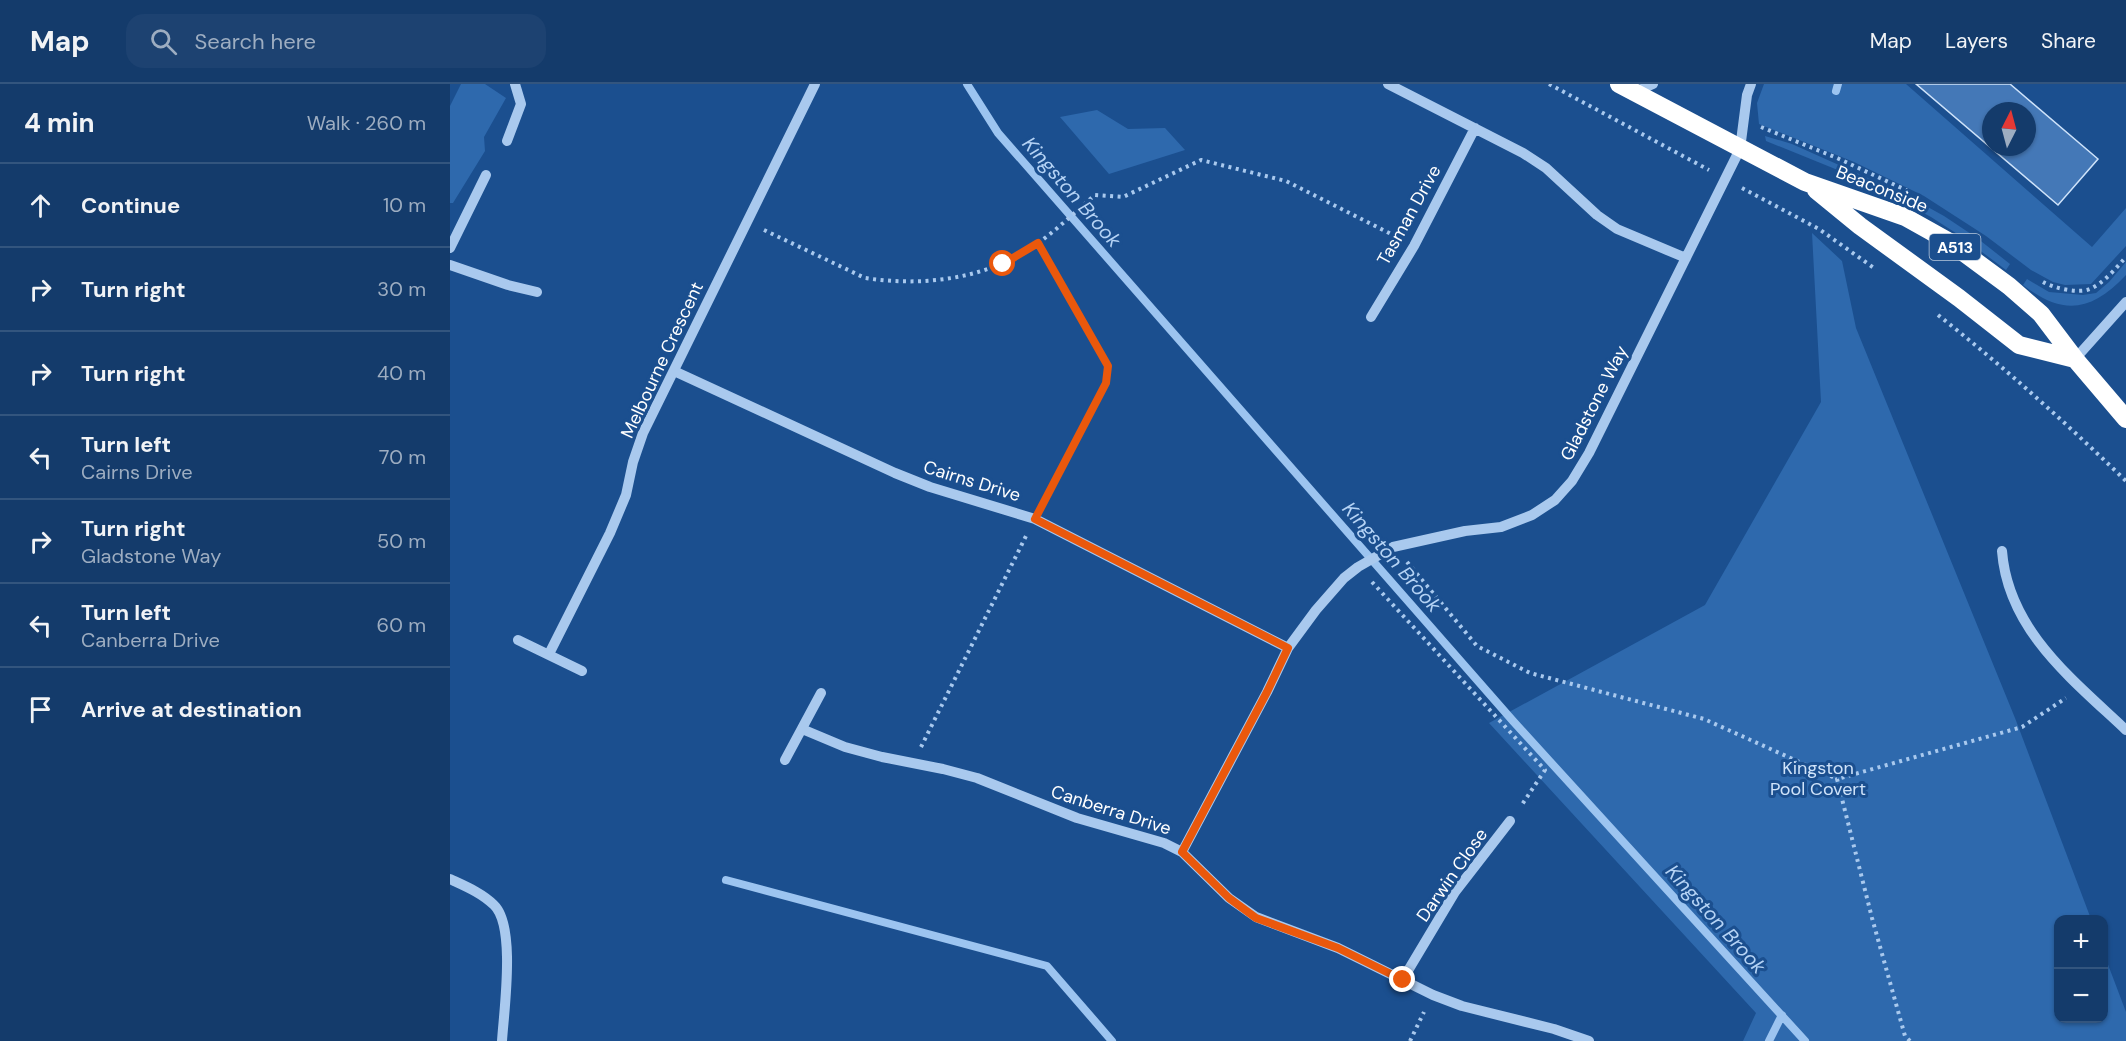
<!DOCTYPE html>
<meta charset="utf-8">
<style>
:root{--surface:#143b6b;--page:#1d4271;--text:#f1f3f6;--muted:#9dadc1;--line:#33557e}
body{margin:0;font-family:"DM Sans",sans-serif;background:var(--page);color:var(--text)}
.controls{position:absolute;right:18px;bottom:18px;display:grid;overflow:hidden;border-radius:12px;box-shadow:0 2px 4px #0004}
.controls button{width:54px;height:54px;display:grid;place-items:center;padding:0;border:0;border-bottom:2px solid var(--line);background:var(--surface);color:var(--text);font:30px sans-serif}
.compass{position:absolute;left:1532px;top:18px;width:54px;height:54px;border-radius:50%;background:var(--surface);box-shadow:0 2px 4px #0004;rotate:6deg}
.stop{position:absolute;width:18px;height:18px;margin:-14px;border:4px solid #ea580c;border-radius:50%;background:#fff}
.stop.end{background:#ea580c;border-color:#fff;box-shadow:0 2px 6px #0008}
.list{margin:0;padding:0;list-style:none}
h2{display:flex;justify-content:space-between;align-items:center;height:78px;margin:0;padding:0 24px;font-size:26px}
h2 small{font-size:20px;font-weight:400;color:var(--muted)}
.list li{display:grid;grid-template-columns:39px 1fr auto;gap:18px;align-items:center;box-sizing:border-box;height:84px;padding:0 24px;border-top:2px solid var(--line)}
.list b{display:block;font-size:22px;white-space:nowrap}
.list p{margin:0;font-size:20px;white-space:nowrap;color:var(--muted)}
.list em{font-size:20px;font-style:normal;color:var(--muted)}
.icon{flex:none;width:33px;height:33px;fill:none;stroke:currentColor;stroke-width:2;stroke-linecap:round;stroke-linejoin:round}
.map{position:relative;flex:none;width:1676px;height:957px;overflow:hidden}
header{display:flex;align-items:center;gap:36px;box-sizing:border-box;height:84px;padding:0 30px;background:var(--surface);border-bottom:2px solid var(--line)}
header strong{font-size:28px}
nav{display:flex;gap:33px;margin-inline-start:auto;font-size:21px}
.search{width:420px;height:54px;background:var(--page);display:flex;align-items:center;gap:15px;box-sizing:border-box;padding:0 21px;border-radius:18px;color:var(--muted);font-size:22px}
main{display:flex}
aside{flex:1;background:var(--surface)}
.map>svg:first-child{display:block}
.green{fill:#2e69ad}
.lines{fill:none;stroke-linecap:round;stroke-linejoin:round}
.stream{stroke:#9cc4f0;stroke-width:8}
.building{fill:#4478b7;stroke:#cfe3fa;stroke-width:1.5;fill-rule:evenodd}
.path{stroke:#a9c9ee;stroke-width:4;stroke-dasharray:3 4.5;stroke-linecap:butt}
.minor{stroke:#a9c9ee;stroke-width:10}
.highway{stroke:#fff;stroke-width:18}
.route{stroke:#ea580c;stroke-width:8}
.labels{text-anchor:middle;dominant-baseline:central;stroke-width:6;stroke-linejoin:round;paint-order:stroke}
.shield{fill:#1b4f8f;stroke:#bbcadd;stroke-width:1.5}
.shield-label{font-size:16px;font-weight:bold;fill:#fff}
.street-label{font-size:18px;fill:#fff;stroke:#1b4f8f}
.park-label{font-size:18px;fill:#cfe3fa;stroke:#1b4f8f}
.water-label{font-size:20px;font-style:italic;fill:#b5d3f5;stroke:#1b4f8f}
</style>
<header>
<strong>Map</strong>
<div class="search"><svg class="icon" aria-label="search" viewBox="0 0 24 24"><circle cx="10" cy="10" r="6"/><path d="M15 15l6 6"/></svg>Search here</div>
<nav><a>Map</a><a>Layers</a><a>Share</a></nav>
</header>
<main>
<aside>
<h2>4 min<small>Walk · 260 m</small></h2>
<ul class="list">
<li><svg class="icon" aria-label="ahead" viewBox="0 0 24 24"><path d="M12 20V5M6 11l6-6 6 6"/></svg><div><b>Continue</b></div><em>10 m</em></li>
<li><svg class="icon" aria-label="right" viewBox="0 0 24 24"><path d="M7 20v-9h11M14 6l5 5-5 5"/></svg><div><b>Turn right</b></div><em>30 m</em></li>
<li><svg class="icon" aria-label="right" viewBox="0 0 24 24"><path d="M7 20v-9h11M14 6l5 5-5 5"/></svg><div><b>Turn right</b></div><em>40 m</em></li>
<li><svg class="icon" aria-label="left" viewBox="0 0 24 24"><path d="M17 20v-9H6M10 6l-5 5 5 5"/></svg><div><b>Turn left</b><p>Cairns Drive</p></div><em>70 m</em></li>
<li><svg class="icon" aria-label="right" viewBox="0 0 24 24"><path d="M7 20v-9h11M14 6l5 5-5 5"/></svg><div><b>Turn right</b><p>Gladstone Way</p></div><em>50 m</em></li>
<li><svg class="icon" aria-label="left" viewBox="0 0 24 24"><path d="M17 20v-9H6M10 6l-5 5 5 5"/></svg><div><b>Turn left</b><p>Canberra Drive</p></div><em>60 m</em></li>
<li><svg class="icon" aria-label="arrive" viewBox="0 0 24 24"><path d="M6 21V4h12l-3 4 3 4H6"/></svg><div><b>Arrive at destination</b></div></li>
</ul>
</aside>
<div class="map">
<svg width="1676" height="957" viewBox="0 0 1676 957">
<rect width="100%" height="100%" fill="#1b4f8f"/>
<!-- green -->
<path class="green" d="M11 0H35L56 14 34 53 35 67 3 119H0V22Z
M1314 0H1456L1642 163 1676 124V162L1641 200 1615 201 1603 198 1581 186 1536 152 1474 112 1404 78 1309 40 1307 19Z
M647 26 678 45 715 44 735 66 659 90 610 33Z
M1315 52 1342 60 1456 111 1494 132 1527 154 1560 180 1556 186 1512 153 1481 133 1444 113 1400 91 1316 57Z
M1362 149 1392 177 1406 244 1565 634 1641 835 1608 836V934H1654V870L1676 928V957H1293L1306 929 1039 639 1255 521 1371 318Z
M1676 178V191C1641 228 1613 232 1573 201L1577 195 1599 208 1633 211 1646 209 1659 198Z"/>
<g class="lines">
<!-- stream -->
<path class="stream" d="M517 0 548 49 1063 637 1355 957
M1386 7 1388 0
M276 796 597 882 662 957
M1319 957 1332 931"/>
</g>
<!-- building -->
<path class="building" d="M1466 0H1560L1648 75 1608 121ZM1541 27H1577V63H1541Z"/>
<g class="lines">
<!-- path -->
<path class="path" d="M1099 0 1259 86
M1311 43 1387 74 1458 107
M1292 104 1369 145 1424 184
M314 146 415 194C474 203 539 195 588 159 608 145 626 127 645 111L673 113 751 76 836 97 947 153
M588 159 658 282 656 299 593 419
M1593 198C1604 204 1628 210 1640 205 1654 199 1666 184 1676 173
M1488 231C1554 283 1615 338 1676 397
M957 478 1027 562 1080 589 1254 635 1387 695
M922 498 1095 686 1071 722
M471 663 576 452
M960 957 974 928
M1460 957 1455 952 1422 834 1387 695 1572 643 1616 614"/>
<!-- minor -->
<path class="minor" d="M938 0 1073 69 1096 84 1147 131 1167 145 1236 174
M1185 8 1203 0
M57 57 71 20 65 0
M0 164 36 91
M0 181 58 201 87 208
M921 233 964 162 1025 44
M1625 275 1676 218
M224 287 445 389 480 403 585 435 838 564
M1552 467C1558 546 1622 595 1676 646
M68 556 132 587
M99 570 160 449 176 411 183 378 193 349 365 0
M352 645 395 663 432 673 493 685 527 694 627 734 714 759 732 768 779 814 806 833 888 864 983 911 1012 922 1104 945 1139 957
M335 676 371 609
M732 768 817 608 838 564 866 526 894 494 908 483 943 463 1015 447 1051 443 1082 431 1105 416 1122 397 1139 369 1290 65 1297 11 1301 0
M0 795C15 802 32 809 44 821 66 842 54 926 52 957
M953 895 1005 808 1060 737"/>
<!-- highway -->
<path class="highway" d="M1169 0 1355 98 1455 133 1498 157 1559 202 1591 230 1625 275 1676 335
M1366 106 1410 142 1509 214 1569 261 1625 275"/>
</g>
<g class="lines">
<!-- route -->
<path class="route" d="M553 180 588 159 658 282 656 299 585 435 838 564 817 608 732 768 779 814 806 834 888 864 953 896"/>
</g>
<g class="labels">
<!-- shield labels -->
<rect class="shield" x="1479.5" y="150" width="51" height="26" rx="4.5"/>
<g class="shield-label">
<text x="1505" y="163">A513</text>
</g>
<!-- street labels -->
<g class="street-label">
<text transform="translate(1432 105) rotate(22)">Beaconside</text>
<text transform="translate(959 131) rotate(-61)">Tasman Drive</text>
<text transform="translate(212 276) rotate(-65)">Melbourne Crescent</text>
<text transform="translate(1144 319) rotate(-63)">Gladstone Way</text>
<text transform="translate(522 397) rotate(17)">Cairns Drive</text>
<text transform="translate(661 726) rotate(18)">Canberra Drive</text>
<text transform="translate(1002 791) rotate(-55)">Darwin Close</text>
</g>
<!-- park labels -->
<g class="park-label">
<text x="1368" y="684">Kingston<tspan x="1368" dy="21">Pool Covert</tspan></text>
</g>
<!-- water labels -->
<g class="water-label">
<text transform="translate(622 108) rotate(49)">Kingston Brook</text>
<text transform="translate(942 473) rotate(49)">Kingston Brook</text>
<text transform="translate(1266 835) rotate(48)">Kingston Brook</text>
</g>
</g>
</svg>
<div class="controls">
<button>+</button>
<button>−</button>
</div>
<svg class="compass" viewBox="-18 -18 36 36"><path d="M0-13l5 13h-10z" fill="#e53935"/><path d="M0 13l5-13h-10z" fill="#9dadc1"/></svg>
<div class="stop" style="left:553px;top:180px"></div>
<div class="stop end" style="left:953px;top:896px"></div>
</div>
</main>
